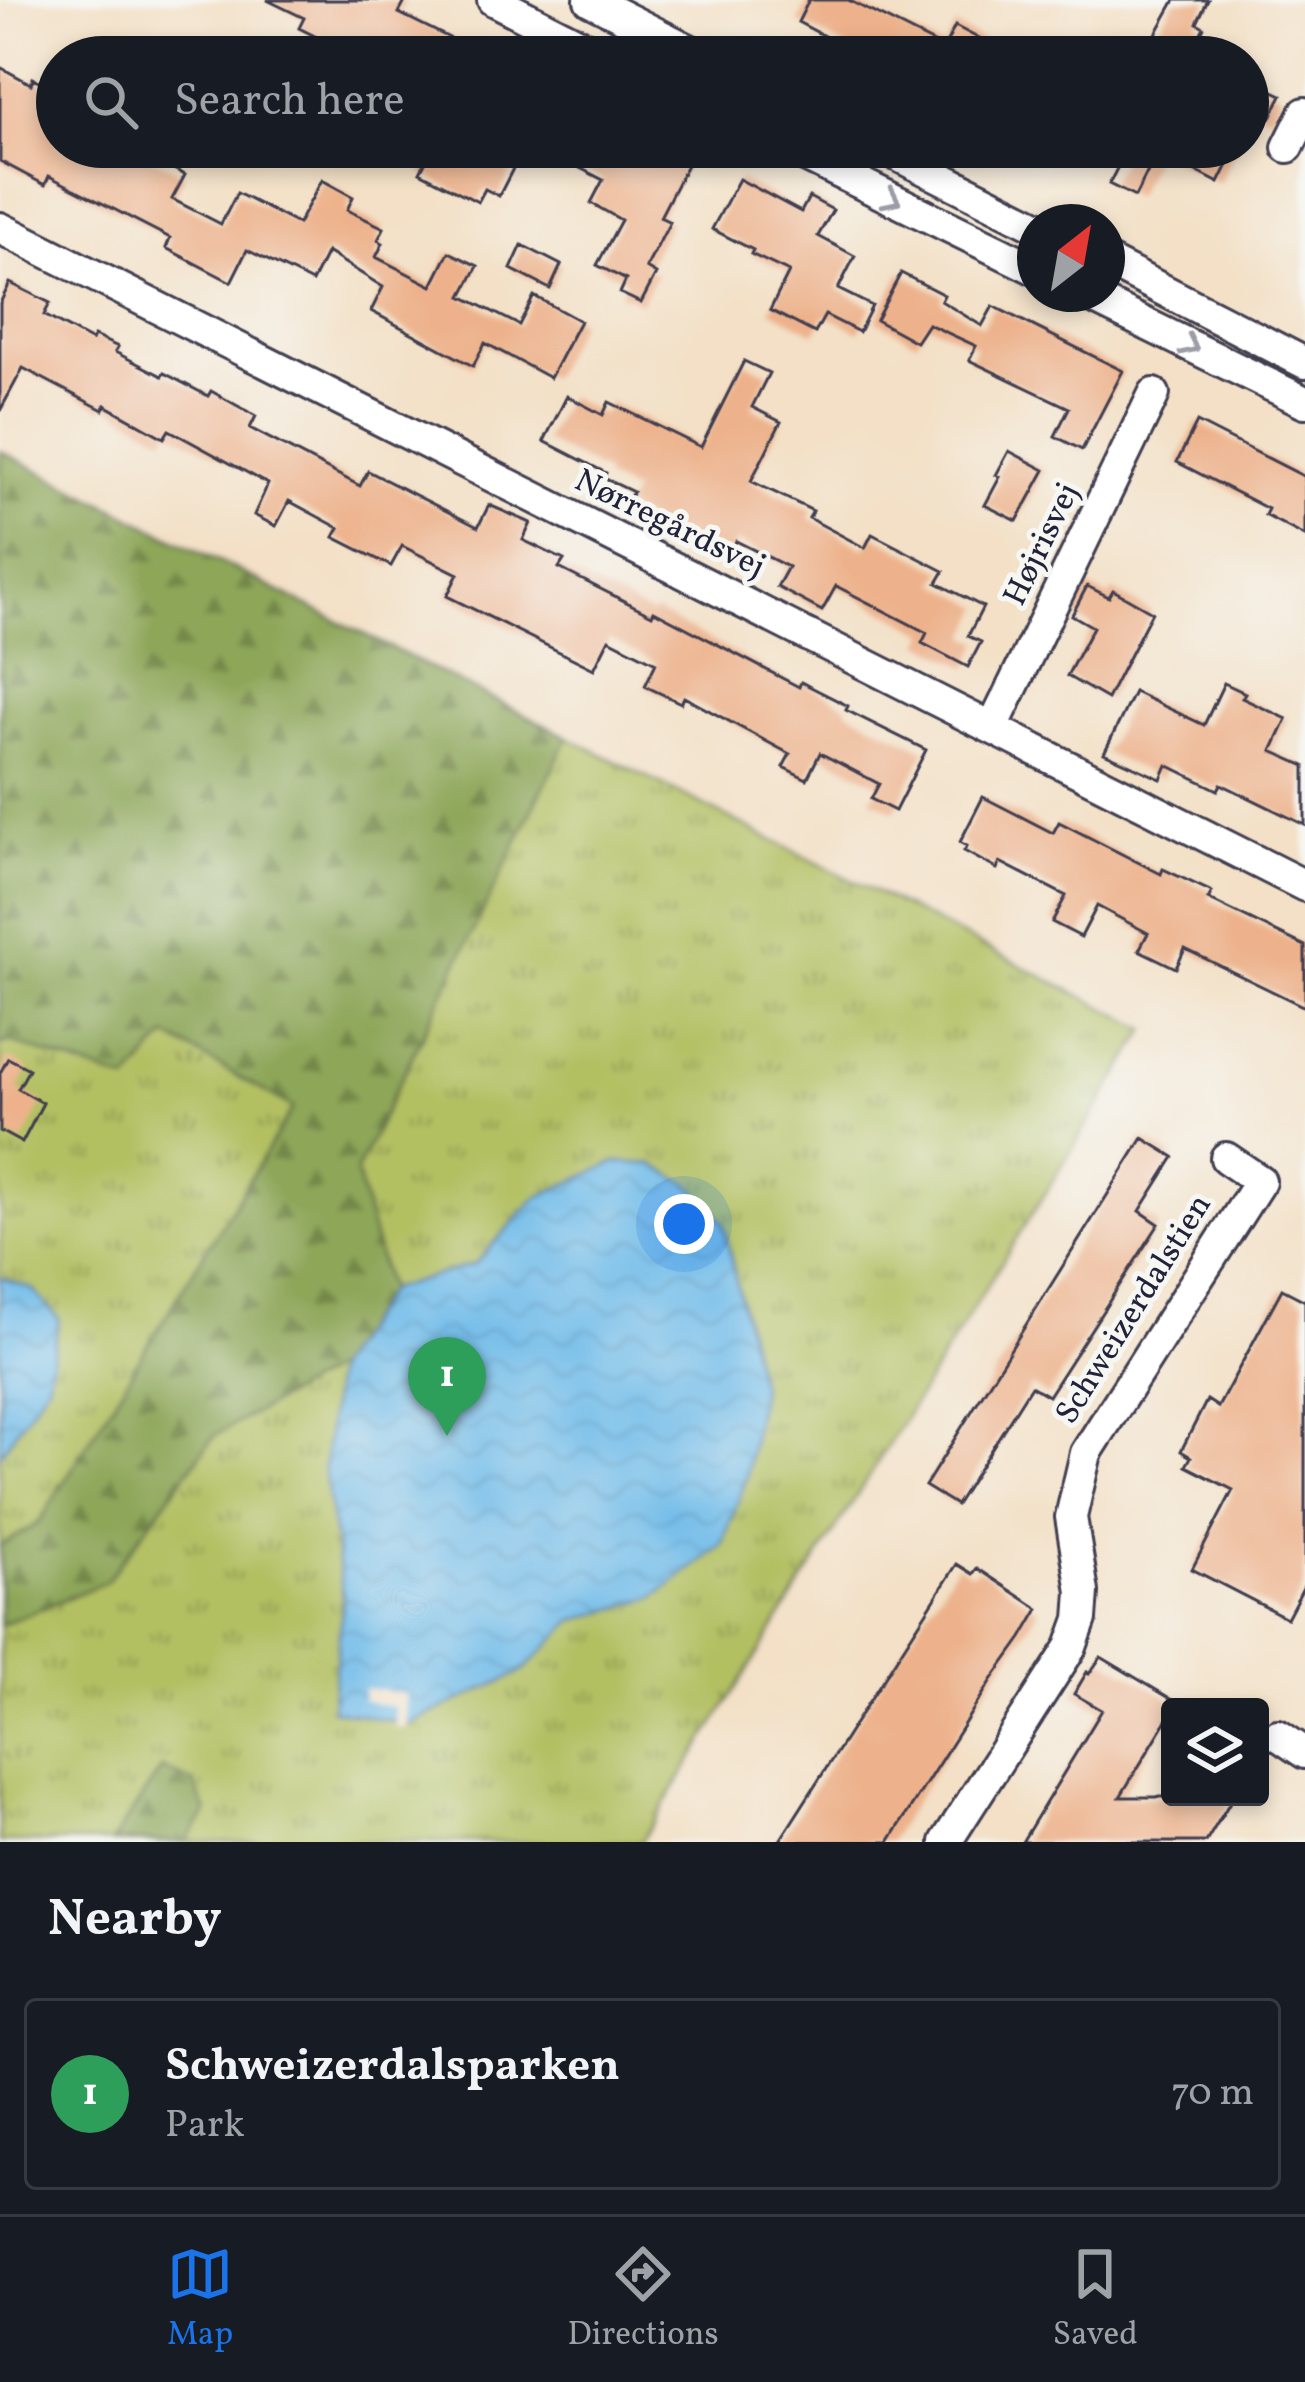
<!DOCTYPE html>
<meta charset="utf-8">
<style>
:root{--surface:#171b24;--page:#242831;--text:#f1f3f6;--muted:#9ea1a6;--line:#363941;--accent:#1a73e8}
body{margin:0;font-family:Vollkorn,serif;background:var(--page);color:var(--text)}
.controls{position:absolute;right:36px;bottom:36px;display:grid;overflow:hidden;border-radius:12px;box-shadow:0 6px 18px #0003}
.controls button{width:108px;height:108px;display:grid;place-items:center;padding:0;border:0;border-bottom:3px solid var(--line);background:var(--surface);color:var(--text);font:60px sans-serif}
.compass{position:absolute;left:1017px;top:204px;width:108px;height:108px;border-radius:50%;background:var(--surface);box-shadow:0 6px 18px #0003;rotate:31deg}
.you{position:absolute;left:684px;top:1224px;width:42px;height:42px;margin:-30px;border:9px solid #fff;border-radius:50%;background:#1a73e8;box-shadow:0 0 0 18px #1a73e833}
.badge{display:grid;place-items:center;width:78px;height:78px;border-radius:50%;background:var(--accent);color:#fff;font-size:39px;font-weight:700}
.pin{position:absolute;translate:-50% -99px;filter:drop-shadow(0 3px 6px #0008)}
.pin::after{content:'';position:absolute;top:63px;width:42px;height:36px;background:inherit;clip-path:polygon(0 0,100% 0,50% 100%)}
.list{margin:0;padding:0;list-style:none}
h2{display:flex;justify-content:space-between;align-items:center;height:156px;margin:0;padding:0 48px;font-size:51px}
h2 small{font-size:39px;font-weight:400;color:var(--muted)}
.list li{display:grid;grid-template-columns:78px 1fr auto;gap:36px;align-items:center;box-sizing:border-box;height:192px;margin:0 24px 24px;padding:0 24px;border:3px solid var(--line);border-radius:12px}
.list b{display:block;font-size:45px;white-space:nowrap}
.list p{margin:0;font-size:39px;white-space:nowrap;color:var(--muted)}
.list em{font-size:39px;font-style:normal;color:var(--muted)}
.icon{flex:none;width:66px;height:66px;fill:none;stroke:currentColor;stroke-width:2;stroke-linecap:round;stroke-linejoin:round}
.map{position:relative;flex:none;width:1305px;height:1842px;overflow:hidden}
.search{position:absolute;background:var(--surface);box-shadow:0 6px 18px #0003;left:36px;right:36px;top:36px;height:132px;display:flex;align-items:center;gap:30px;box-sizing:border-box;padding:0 42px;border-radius:66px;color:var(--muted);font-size:45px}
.sheet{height:372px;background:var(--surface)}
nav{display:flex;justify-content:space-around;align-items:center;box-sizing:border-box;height:168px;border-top:3px solid var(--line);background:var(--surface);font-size:33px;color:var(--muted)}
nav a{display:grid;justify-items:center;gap:6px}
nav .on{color:var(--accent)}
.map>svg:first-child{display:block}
.grass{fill:url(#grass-tufts);stroke:#6a714e;stroke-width:3}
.forest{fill:url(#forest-firs);stroke:#58644a;stroke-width:3}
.water{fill:url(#water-waves);stroke:#486e92;stroke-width:3}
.pier{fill:#f3e0c6}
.building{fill:#edb28c}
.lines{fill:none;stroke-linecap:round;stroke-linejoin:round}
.minor-casing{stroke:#413e50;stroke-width:36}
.minor{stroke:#fff;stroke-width:30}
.oneway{stroke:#9c9ca7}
.labels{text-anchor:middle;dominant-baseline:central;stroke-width:10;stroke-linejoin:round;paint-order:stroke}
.street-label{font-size:33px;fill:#22223b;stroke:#f6f6f2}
</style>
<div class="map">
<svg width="1305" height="1842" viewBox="0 0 1305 1842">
<defs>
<pattern id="grass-tufts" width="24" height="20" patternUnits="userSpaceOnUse" patternTransform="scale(3)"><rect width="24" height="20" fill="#b2c062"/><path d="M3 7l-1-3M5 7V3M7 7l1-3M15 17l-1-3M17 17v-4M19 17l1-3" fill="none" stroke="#909c52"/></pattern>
<pattern id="forest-firs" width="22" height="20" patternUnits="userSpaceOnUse" patternTransform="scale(3)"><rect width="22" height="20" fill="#8da658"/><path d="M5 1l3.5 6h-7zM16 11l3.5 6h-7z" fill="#73874a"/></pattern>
<pattern id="water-waves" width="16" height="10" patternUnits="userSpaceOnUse" patternTransform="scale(3)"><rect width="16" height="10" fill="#6fbbe9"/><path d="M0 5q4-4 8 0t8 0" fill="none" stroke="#60a0c9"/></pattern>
</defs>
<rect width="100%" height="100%" fill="#f6f6f2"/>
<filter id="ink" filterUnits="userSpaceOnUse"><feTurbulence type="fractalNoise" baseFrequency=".00833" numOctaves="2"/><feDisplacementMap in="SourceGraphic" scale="24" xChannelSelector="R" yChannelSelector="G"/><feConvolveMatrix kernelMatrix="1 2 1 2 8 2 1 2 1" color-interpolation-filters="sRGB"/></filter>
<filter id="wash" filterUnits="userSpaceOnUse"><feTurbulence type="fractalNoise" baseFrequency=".004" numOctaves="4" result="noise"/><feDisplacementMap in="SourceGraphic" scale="48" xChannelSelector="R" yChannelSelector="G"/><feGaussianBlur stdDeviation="2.7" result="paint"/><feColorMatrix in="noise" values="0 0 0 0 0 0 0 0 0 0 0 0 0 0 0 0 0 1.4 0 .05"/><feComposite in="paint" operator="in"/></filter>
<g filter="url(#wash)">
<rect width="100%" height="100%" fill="#f3e0c6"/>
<!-- grass -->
<path class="grass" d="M0 451 1147 1029 641 1842H0Z"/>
<!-- forest -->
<path class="forest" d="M0 451 568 737 356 1171 388 1290 334 1369 214 1436 106 1582 0 1625V1546L39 1523 293 1108 167 1036 128 1082 11 1042 0 1044Z
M162 1768 194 1784 207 1812 186 1842H112Z"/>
<!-- water -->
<path class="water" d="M616 1162 652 1164 692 1186 723 1222 760 1387 746 1479 722 1545 655 1597 573 1621 524 1671 409 1724 331 1709 343 1598 324 1469 334 1369 388 1290 475 1264 536 1198Z
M0 1277 32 1289 59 1319 47 1384 0 1455Z"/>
<!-- pier -->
<path class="pier" d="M364 1688 405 1694 407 1729 395 1727 394 1707 362 1700Z"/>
<g id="blocks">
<!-- building -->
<path class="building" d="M267 0H406L399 13 488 57H357L299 28 304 18Z
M809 0H848L944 48 955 26 1014 57H864L798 22Z
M1175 0H1208L1197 23 1204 27 1189 57H1143Z
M0 67 31 84 33 78 57 91V147H131L185 175 172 199 221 224 237 193 298 224 322 180 353 197 347 210 384 228 378 240 383 243 376 257 432 286 449 252 478 266 462 296 519 325 534 296 580 321 550 378 485 343 473 366 371 311 383 287 327 252 312 282 247 250 231 282 166 248 170 238 49 176 45 185 0 161Z
M1248 79 1282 95 1271 117 1248 106Z
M433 147H524L499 196 485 189 478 202 420 172Z
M539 147H693L688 158 690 159 660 217 670 222 646 268 656 274 641 303 620 293 626 280 597 265 621 220 591 203 603 180Z
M1149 147H1237L1219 183Z
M1127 149 1153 161 1135 197 1109 184Z
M739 179 801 212 809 197 833 210 818 236 855 256 838 289 872 306 859 332 825 315 815 333 770 310 789 272 751 254 753 250 712 229Z
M522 245 561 265 550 289 511 269Z
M901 273 944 295 941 301 982 326 993 306 1123 371 1082 450 1055 436 1069 408 969 360 976 346 928 324 916 342 876 320Z
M10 283 50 303 44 315 92 341 94 336 118 347 115 352 162 376 164 373 208 396 211 391 256 416 250 428 360 486 368 471 478 527 489 505 531 523 523 540 564 560 559 568 652 615 654 611 799 687 801 682 848 706 846 710 926 750 895 811 871 799 879 784 820 753 807 779 783 767 790 754 684 697 681 703 645 686 656 663 609 639 594 669 447 596 458 574 402 546 391 566 334 537 339 528 289 501 276 526 254 515 268 484 169 430 164 438 105 405 103 410 23 368 0 411V303Z
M744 361 769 373 752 407 781 422 751 481 813 511 809 518 865 548 872 534 944 571 937 583 983 607 968 636 981 642 968 667 922 643 927 633 836 586 822 611 777 587 788 567 736 541 726 560 624 508 633 492 604 478 606 473 544 441 567 396 603 415 609 402 701 447Z
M1197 422 1305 477V536L1265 515 1268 509 1177 462Z
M1009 451 1045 470 1017 521 985 505 1000 477 996 475Z
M1087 586 1109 597 1113 590 1152 612 1107 699 1067 676 1093 627 1072 615Z
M1224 683 1245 693 1242 698 1287 719 1272 751 1305 766V825L1221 784 1218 790 1167 765 1161 779 1104 753 1134 692 1204 725Z
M983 797 1053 833 1059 822 1161 874 1163 869 1212 892 1208 899 1305 946V1007L1185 949 1176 968 1139 950 1148 933 1097 906 1081 937 1052 922 1066 896 1000 862 997 869 964 851 967 846 960 842Z
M8 1058 29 1069 18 1089 43 1103 22 1143 0 1131V1073Z
M1143 1138 1174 1157 1140 1211 1159 1224 1048 1396 1031 1386 956 1505 925 1486Z
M1282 1289 1305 1301V1584L1287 1618 1192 1569 1233 1490 1186 1466 1191 1457 1181 1451 1207 1400 1218 1407Z
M957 1564 973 1574 977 1568 1039 1609 1022 1638 992 1680 889 1842H779Z
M1101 1657 1178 1703 1175 1707H1170V1715L1120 1797H1233L1206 1842H1022L1102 1710 1074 1694 1087 1672 1089 1674Z"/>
</g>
</g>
<g filter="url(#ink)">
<use href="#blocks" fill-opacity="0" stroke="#413e50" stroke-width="3"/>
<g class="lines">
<!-- minor casing -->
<g class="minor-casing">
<path id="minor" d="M493 0 605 57
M590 0 703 57
M787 147 1035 269
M881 147 1035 225
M1288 147 1305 113
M0 228 1305 886
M1107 261 1305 363
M1085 294 1305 402
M993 727 1154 394
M1278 1735 1305 1753
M946 1842 1071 1647 1081 1619 1083 1592 1071 1517 1086 1453 1260 1181 1226 1158"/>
</g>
<!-- minor -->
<use href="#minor" class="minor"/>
</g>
<!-- one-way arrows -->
<defs><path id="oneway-chevron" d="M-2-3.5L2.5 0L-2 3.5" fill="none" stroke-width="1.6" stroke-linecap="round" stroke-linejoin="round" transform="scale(3)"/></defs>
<g class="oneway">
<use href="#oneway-chevron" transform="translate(892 199) rotate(26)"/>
<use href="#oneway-chevron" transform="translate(1190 346) rotate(26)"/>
</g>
</g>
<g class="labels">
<!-- street labels -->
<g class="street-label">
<text transform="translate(669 525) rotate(26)">Nørregårdsvej</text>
<text transform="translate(1043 545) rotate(-64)">Højrisvej</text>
<text transform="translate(1135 1310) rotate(-58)">Schweizerdalstien</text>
</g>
</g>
</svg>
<div class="controls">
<button><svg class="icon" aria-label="layers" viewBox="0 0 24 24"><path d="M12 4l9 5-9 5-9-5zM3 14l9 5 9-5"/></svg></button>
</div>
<svg class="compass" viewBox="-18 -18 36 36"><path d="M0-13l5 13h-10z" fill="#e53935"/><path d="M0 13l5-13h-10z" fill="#9ea1a6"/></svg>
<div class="you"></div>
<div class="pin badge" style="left:447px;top:1436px;background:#2e9e5b">1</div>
<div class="search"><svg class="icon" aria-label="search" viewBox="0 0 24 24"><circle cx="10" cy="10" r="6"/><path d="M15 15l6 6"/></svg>Search here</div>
</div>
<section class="sheet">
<h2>Nearby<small></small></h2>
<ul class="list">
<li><span class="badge" style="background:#2e9e5b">1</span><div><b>Schweizerdalsparken</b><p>Park</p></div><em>70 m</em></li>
</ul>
</section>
<nav>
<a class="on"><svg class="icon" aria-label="map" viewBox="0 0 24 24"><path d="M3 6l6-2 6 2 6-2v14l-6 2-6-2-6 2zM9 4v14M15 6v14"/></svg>Map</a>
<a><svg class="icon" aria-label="directions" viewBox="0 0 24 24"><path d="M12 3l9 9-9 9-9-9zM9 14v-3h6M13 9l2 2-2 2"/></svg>Directions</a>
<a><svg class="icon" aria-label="saved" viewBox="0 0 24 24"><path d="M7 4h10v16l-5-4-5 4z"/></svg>Saved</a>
</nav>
